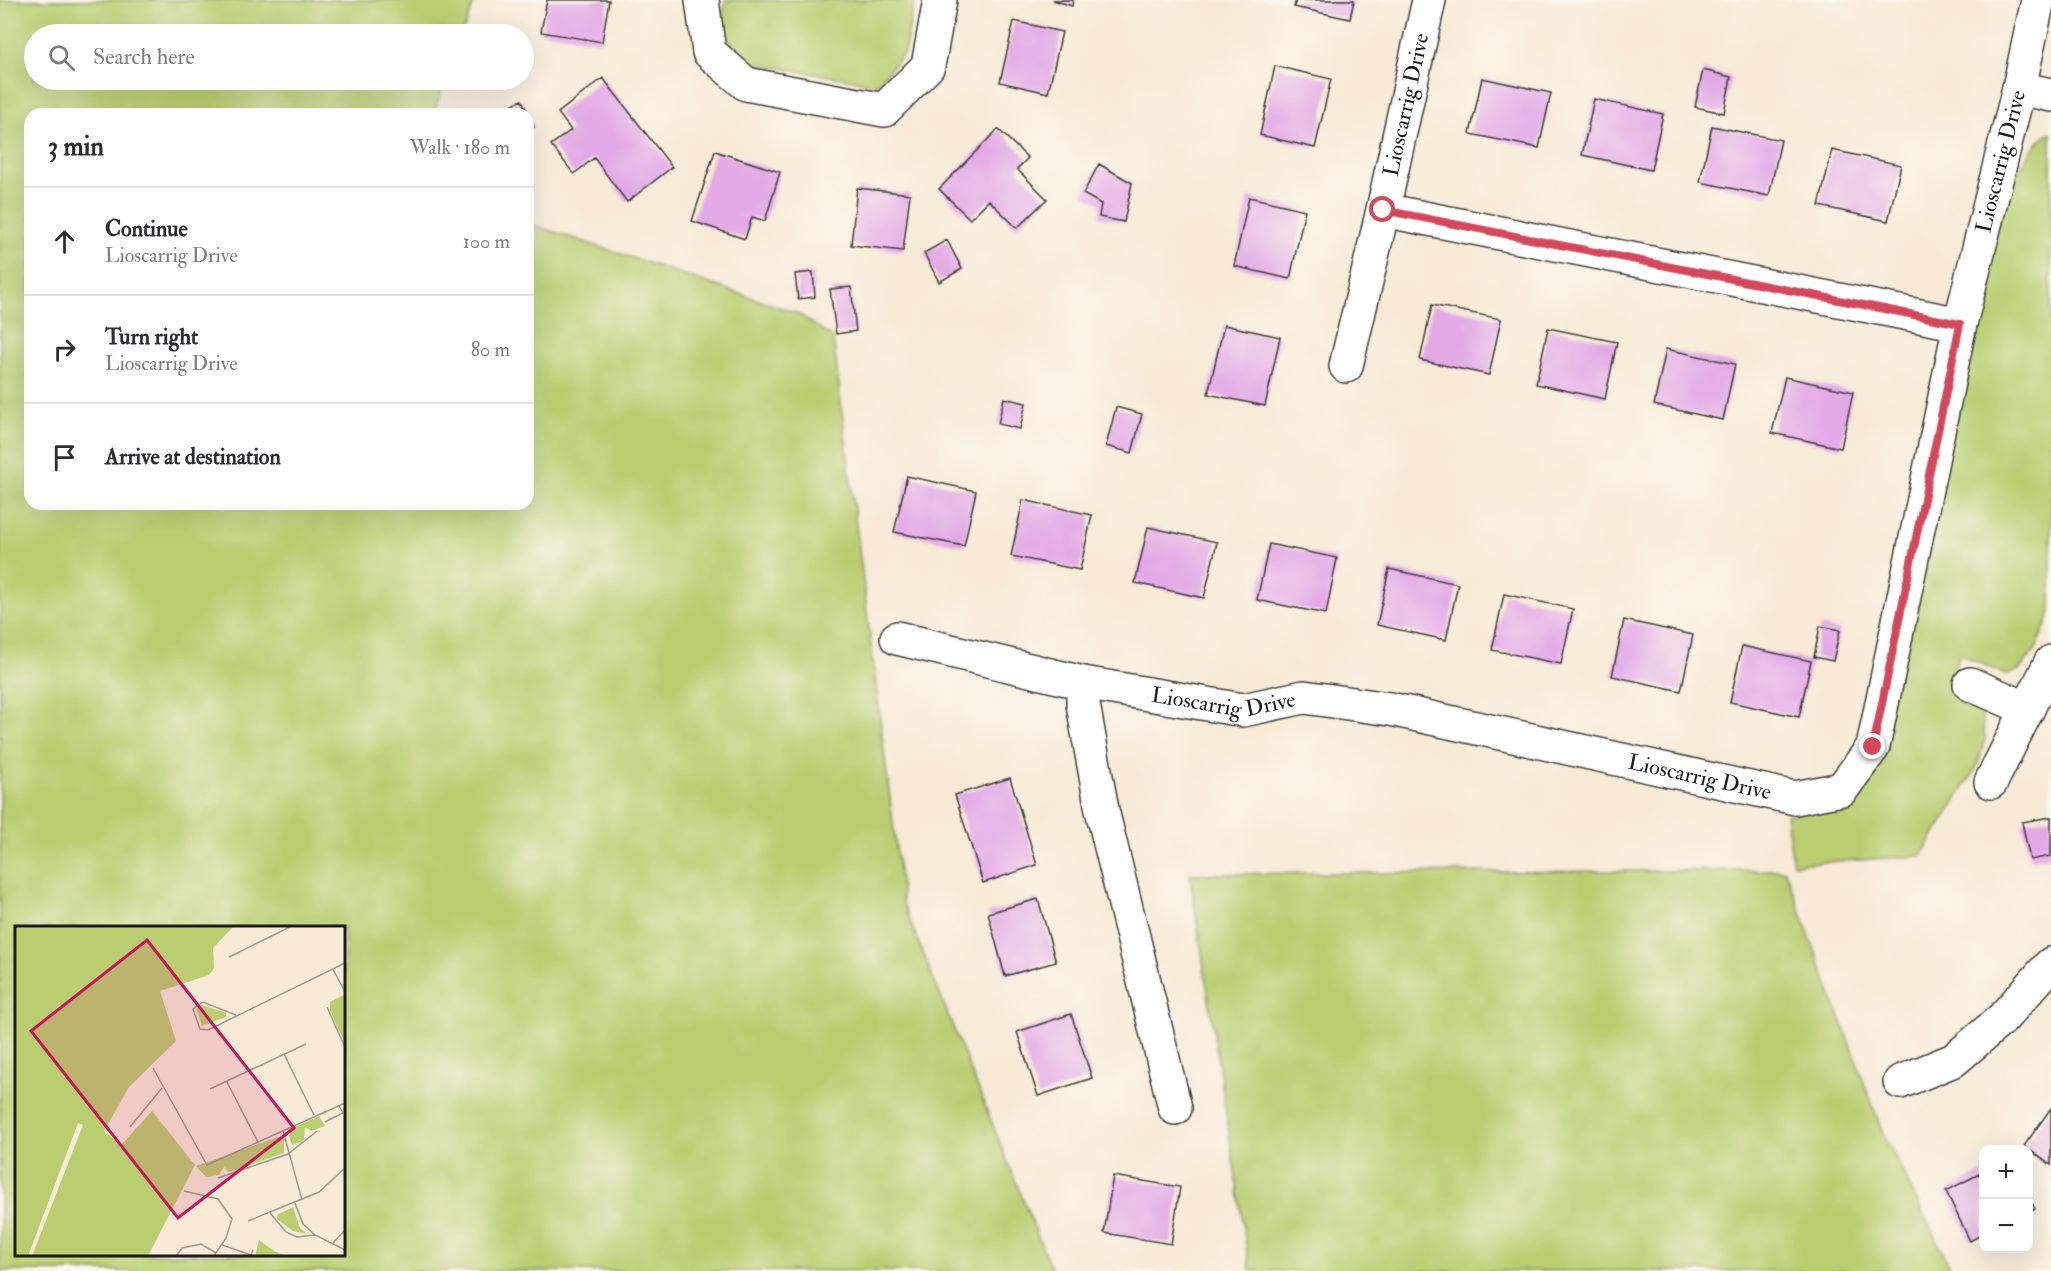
<!DOCTYPE html>
<meta charset="utf-8">
<style>
:root{--surface:#fff;--page:#f2f2f3;--text:#2b2b33;--muted:#7c7c81;--line:#e1e1e2}
body{margin:0;font-family:"IM FELL Double Pica",serif;background:var(--page);color:var(--text)}
.controls{position:absolute;right:18px;bottom:18px;display:grid;overflow:hidden;border-radius:12px;box-shadow:0 6px 24px #0002}
.controls button{width:54px;height:54px;display:grid;place-items:center;padding:0;border:0;border-bottom:2px solid var(--line);background:var(--surface);color:var(--text);font:30px sans-serif}
.stop{position:absolute;width:18px;height:18px;margin:-14px;border:4px solid #d1495b;border-radius:50%;background:#fff}
.stop.end{background:#d1495b;border-color:#fff;box-shadow:0 2px 6px #0008}
.list{margin:0;padding:0;list-style:none}
h2{display:flex;justify-content:space-between;align-items:center;height:78px;margin:0;padding:0 24px;font-size:26px}
h2 small{font-size:20px;font-weight:400;color:var(--muted)}
.list li{display:grid;grid-template-columns:39px 1fr auto;gap:18px;align-items:center;box-sizing:border-box;height:108px;padding:0 24px;border-top:2px solid var(--line)}
.list b{display:block;font-size:22px;white-space:nowrap}
.list p{margin:0;font-size:20px;white-space:nowrap;color:var(--muted)}
.list em{font-size:20px;font-style:normal;color:var(--muted)}
.icon{flex:none;width:33px;height:33px;fill:none;stroke:currentColor;stroke-width:2;stroke-linecap:round;stroke-linejoin:round}
.map{position:relative;flex:none;width:2051px;height:1271px;overflow:hidden}
.search{position:absolute;background:var(--surface);box-shadow:0 6px 24px #0002;left:24px;top:24px;width:510px;height:66px;display:flex;align-items:center;gap:15px;box-sizing:border-box;padding:0 21px;border-radius:33px;color:var(--muted);font-size:22px}
.panel{position:absolute;background:var(--surface);box-shadow:0 6px 24px #0002;left:24px;top:108px;width:510px;height:402px;border-radius:18px}
.map>svg:first-child{display:block}
.green{fill:#bace71;stroke:#6b7546;stroke-width:1.5;fill-rule:evenodd}
.building{fill:#e3aae7}
.lines{fill:none;stroke-linecap:round;stroke-linejoin:round}
.street-casing{stroke:#3d3b38;stroke-width:36}
.street{stroke:#fff;stroke-width:33}
.route{stroke:#d1495b;stroke-width:8}
.labels{text-anchor:middle;dominant-baseline:central;stroke-width:6;stroke-linejoin:round;paint-order:stroke}
.street-label{font-size:22px;fill:#1c1c1c;stroke:#fbf7ec}
.inset-road{fill:none;stroke:#a0988c;stroke-width:1.5}
.view{fill:#c2185b;fill-opacity:0.15;stroke:#c2185b;stroke-width:3}
.inset-edge{fill:none;stroke:#1c1c1c;stroke-width:3}
</style>
<div class="map">
<svg width="2051" height="1271" viewBox="0 0 2051 1271">
<rect width="100%" height="100%" fill="#fbf7ec"/>
<filter id="ink" filterUnits="userSpaceOnUse"><feTurbulence type="fractalNoise" baseFrequency=".0167" numOctaves="2"/><feDisplacementMap in="SourceGraphic" scale="12" xChannelSelector="R" yChannelSelector="G"/><feConvolveMatrix kernelMatrix="1 2 1 2 8 2 1 2 1" color-interpolation-filters="sRGB"/></filter>
<filter id="wash" filterUnits="userSpaceOnUse"><feTurbulence type="fractalNoise" baseFrequency=".008" numOctaves="4" result="noise"/><feDisplacementMap in="SourceGraphic" scale="24" xChannelSelector="R" yChannelSelector="G"/><feGaussianBlur stdDeviation="1.35" result="paint"/><feColorMatrix in="noise" values="0 0 0 0 0 0 0 0 0 0 0 0 0 0 0 0 0 1.4 0 .05"/><feComposite in="paint" operator="in"/></filter>
<g filter="url(#wash)">
<rect width="100%" height="100%" fill="#f8ead7"/>
<!-- green -->
<path class="green" d="M0 0H475L462 34H34V80H446L433 114H30V504H528V223L797 313 833 338 903 904 1052 1271H0ZM16 928H344V1254H16Z
M725 0H915L904 53 877 84 744 62 721 30Z
M2051 133V612L2036 649 2019 670 2006 675 1960 654 1949 682 1981 712 1985 738 1978 765 1921 856 1793 864 1786 815 1837 807 1905 638 2004 202C2014 183 2030 141 2051 133Z
M1785 870 1883 1133 1952 1271H1250L1190 874Z"/>
<g id="blocks">
<!-- building -->
<path class="building" d="M547 0H609L602 42 541 32Z
M1053 0H1073L1072 6Z
M1296 0H1354L1350 19 1294 7Z
M1014 21 1062 32 1048 93 1000 82Z
M1275 66 1331 79 1315 148 1260 135Z
M1703 70 1731 77 1724 113 1695 107Z
M603 78 672 167 627 202 594 158 574 174 551 145 571 130 558 113Z
M1482 78 1551 93 1539 148 1470 134Z
M1594 99 1663 114 1651 170 1582 155Z
M522 100 534 127 528 130V114H491Z
M1712 126 1781 140 1769 196 1700 182Z
M998 129 1028 158 1017 169 1047 199 1017 228 989 200 970 219 939 189Z
M1832 150 1901 165 1888 221 1819 206Z
M715 151 780 172 765 221 752 217 745 239 692 221Z
M1099 164 1132 183 1124 222 1099 217 1101 204 1083 194Z
M857 188 910 194 903 251 851 245Z
M1249 197 1305 210 1290 279 1234 266Z
M947 240 962 269 939 282 924 253Z
M813 272 815 297 798 299 795 274Z
M851 287 856 331 836 334 830 289Z
M1432 305 1501 319 1489 375 1420 360Z
M1224 325 1280 337 1265 406 1208 394Z
M1548 328 1617 342 1605 399 1536 384Z
M1666 349 1735 364 1723 420 1654 405Z
M1785 377 1853 392 1841 448 1772 433Z
M1004 398 1026 403 1020 429 998 424Z
M1116 407 1142 414 1132 453 1106 446Z
M907 476 976 491 964 546 894 532Z
M1023 500 1092 515 1080 570 1011 556Z
M1148 527 1217 542 1204 598 1135 583Z
M1269 544 1337 558 1326 614 1257 600Z
M1389 569 1458 584 1446 640 1377 625Z
M1504 594 1573 609 1561 664 1492 650Z
M1624 620 1693 635 1681 691 1612 676Z
M1820 626 1840 630 1833 661 1814 657Z
M1742 646 1811 661 1799 717 1730 702Z
M1010 778 1037 865 983 883 955 795Z
M2051 817V856L2030 860 2022 822Z
M1038 899 1056 962 1005 976 988 913Z
M1071 1014 1092 1078 1038 1096 1017 1032Z
M2051 1108V1165L2024 1146Z
M1983 1172V1234L1970 1241 1946 1191Z
M1113 1176 1180 1187 1171 1244 1104 1233Z
M2028 1195 2035 1209 2028 1212Z"/>
</g>
</g>
<g filter="url(#ink)">
<use href="#blocks" fill-opacity="0" stroke="#3d3b38" stroke-width="1.5"/>
<g class="lines">
<!-- street casing -->
<g class="street-casing">
<g id="street">
<path d="M702 0 709 52 746 84 884 110 928 66 940 0"/>
<path d="M2019 88 2051 95"/>
<path d="M1383 210 1960 324"/>
<path id="s1" d="M1346 366 1383 210 1429 0"/>
<path id="s2" d="M897 638 1083 683 1243 710 1304 697 1390 709 1795 798 1842 789 1873 747 1960 324 2019 88 2038 0"/>
<path d="M1083 683V704L1102 810 1175 1108"/>
<path d="M1970 684 2028 709"/>
<path d="M1991 782 2051 662"/>
<path d="M1900 1082 1954 1060 2002 1019 2051 964"/>
</g>
</g>
<!-- street -->
<use href="#street" class="street"/>
</g>
</g>
<g class="lines" filter="url(#ink)">
<!-- route -->
<path class="route" d="M1383 210 1960 324 1873 747"/>
</g>
<g class="labels">
<!-- street labels -->
<g class="street-label">
<text stroke="none"><textPath href="#s1" startOffset="268">Lioscarrig Drive</textPath></text>
<text stroke="none"><textPath href="#s2" startOffset="1617">Lioscarrig Drive</textPath></text>
<text stroke="none"><textPath href="#s2" startOffset="334">Lioscarrig Drive</textPath></text>
<text stroke="none"><textPath href="#s2" startOffset="820">Lioscarrig Drive</textPath></text>
</g>
</g>
<!-- overview -->
<g transform="translate(15 926)">
<rect width="330" height="330" fill="#f8ead7"/>
<path d="M0 0H219L198 22 199 42 194 49 145 65 161 115 114 161 89 205 106 219 137 185 180 239 133 330H17L68 199 63 197 13 330H0ZM329 69 330 70V117L315 85V76ZM187 79 211 87V91L187 100 181 82ZM304 190 310 200 296 205 290 201 289 214 277 219 274 210 278 202ZM263 211 269 213V227L214 246 209 241 204 249 191 251 181 240ZM278 281 285 302 292 308 278 305 262 293V289ZM244 314 259 325 271 330H240Z" fill="#bace71"/>
<path class="inset-road" d="M214 31 277 0M318 43 330 66M312 81 330 121M221 89 188 76 178 83 185 103 193 104 330 37M269 128 299 189M138 142 192 239 330 177M212 156 243 216M195 163 291 118M310 196 328 187 324 180M115 201 147 162M268 205 287 274M203 252 273 228 302 205M169 265 203 273 217 293 211 312 199 330M280 277 288 298 300 309 330 324M255 287 271 306 282 311 300 309M233 295 304 266 330 242M317 318 330 304M207 319 236 329 238 324M161 330 167 322 186 318 201 327"/>
<path class="view" d="M132 14 279 202 163 292 16 105Z"/>
<rect width="330" height="330" class="inset-edge"/>
</g>
</svg>
<div class="controls">
<button>+</button>
<button>−</button>
</div>
<div class="stop" style="left:1383px;top:210px"></div>
<div class="stop end" style="left:1873px;top:747px"></div>
<div class="search"><svg class="icon" aria-label="search" viewBox="0 0 24 24"><circle cx="10" cy="10" r="6"/><path d="M15 15l6 6"/></svg>Search here</div>
<section class="panel">
<h2>3 min<small>Walk · 180 m</small></h2>
<ul class="list">
<li><svg class="icon" aria-label="ahead" viewBox="0 0 24 24"><path d="M12 20V5M6 11l6-6 6 6"/></svg><div><b>Continue</b><p>Lioscarrig Drive</p></div><em>100 m</em></li>
<li><svg class="icon" aria-label="right" viewBox="0 0 24 24"><path d="M7 20v-9h11M14 6l5 5-5 5"/></svg><div><b>Turn right</b><p>Lioscarrig Drive</p></div><em>80 m</em></li>
<li><svg class="icon" aria-label="arrive" viewBox="0 0 24 24"><path d="M6 21V4h12l-3 4 3 4H6"/></svg><div><b>Arrive at destination</b></div></li>
</ul>
</section>
</div>
